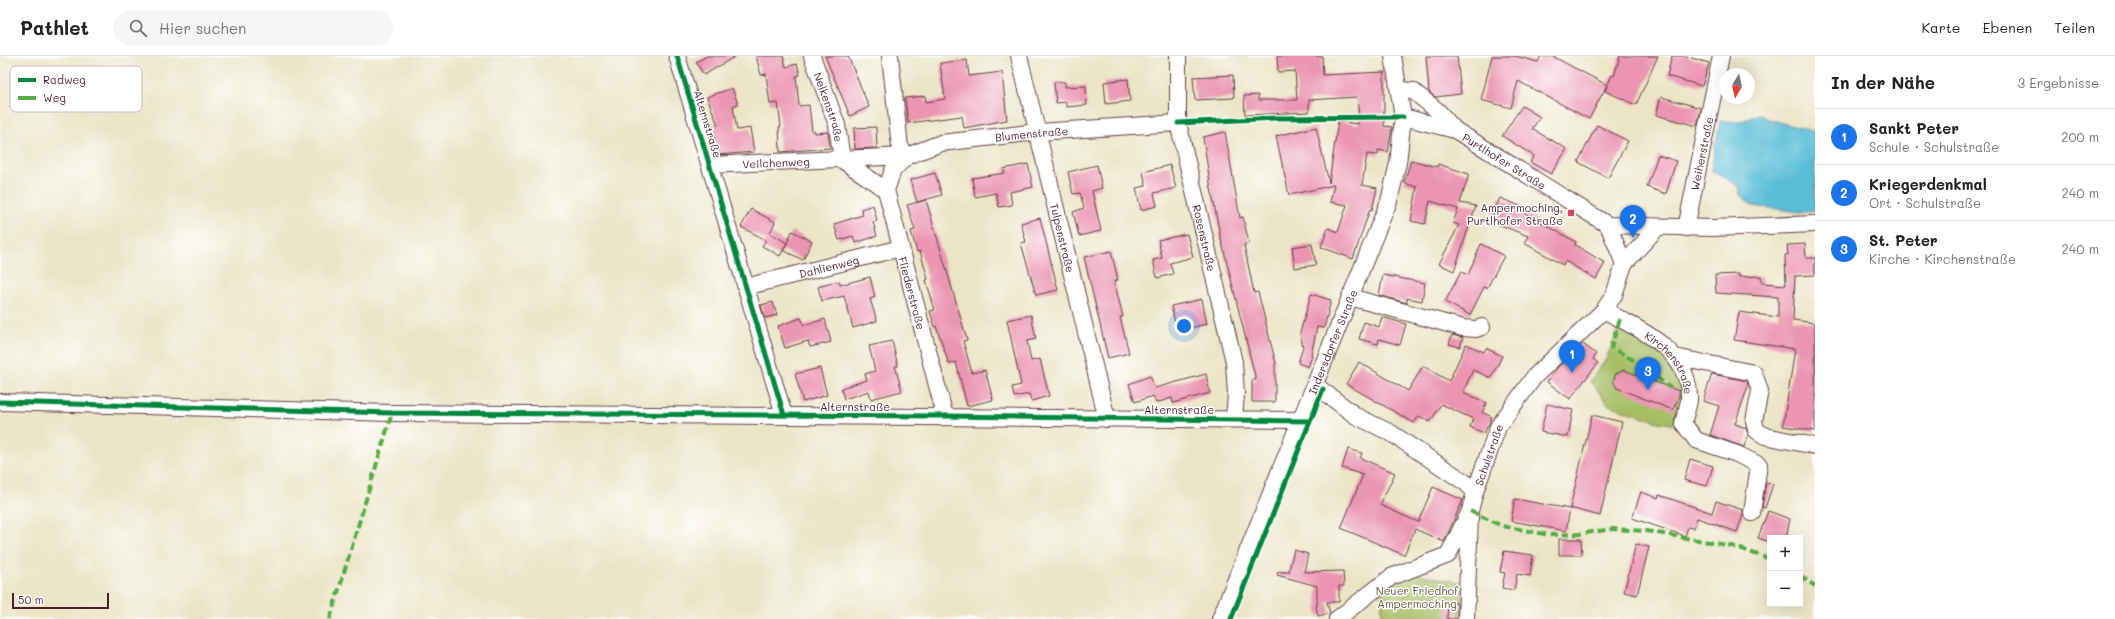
<!DOCTYPE html>
<html lang="de">
<meta charset="utf-8">
<style>
:root{--surface:#fff;--page:#f6f6f6;--text:#222;--muted:#767676;--line:#e0e0e0;--accent:#1a73e8}
body{margin:0;font-family:Mali,sans-serif;background:var(--page);color:var(--text)}
.controls{position:absolute;right:12px;bottom:12px;display:grid;overflow:hidden;border-radius:0px;box-shadow:0 4px 16px #0002}
.controls button{width:36px;height:36px;display:grid;place-items:center;padding:0;border:0;border-bottom:1px solid var(--line);background:var(--surface);color:var(--text);font:20px sans-serif}
.compass{position:absolute;left:1719px;top:12px;width:36px;height:36px;border-radius:50%;background:var(--surface);box-shadow:0 4px 16px #0002;rotate:189deg}
.scale{position:absolute;left:12px;bottom:10px;width:97px;box-sizing:border-box;padding-left:4px;border:2px solid #4a1f2b;border-top:0;font-size:11px;line-height:14px;white-space:nowrap;color:#4a1f2b;-webkit-text-stroke:3px #fff;paint-order:stroke}
.you{position:absolute;left:1184px;top:270px;width:14px;height:14px;margin:-10px;border:3px solid #fff;border-radius:50%;background:#1a73e8;box-shadow:0 0 0 6px #1a73e833}
.badge{display:grid;place-items:center;width:26px;height:26px;border-radius:50%;background:var(--accent);color:#fff;font-size:13px;font-weight:700}
.pin{position:absolute;translate:-50% -33px;filter:drop-shadow(0 1px 2px #0008)}
.pin::after{content:'';position:absolute;top:21px;width:14px;height:12px;background:inherit;clip-path:polygon(0 0,100% 0,50% 100%)}
.list{margin:0;padding:0;list-style:none}
h2{display:flex;justify-content:space-between;align-items:center;height:52px;margin:0;padding:0 16px;font-size:17px}
h2 small{font-size:13px;font-weight:400;color:var(--muted)}
.list li{display:grid;grid-template-columns:26px 1fr auto;gap:12px;align-items:center;box-sizing:border-box;height:56px;padding:0 16px;border-top:1px solid var(--line)}
.list b{display:block;font-size:15px;white-space:nowrap}
.list p{margin:0;font-size:13px;white-space:nowrap;color:var(--muted)}
.list em{font-size:13px;font-style:normal;color:var(--muted)}
.icon{flex:none;width:22px;height:22px;fill:none;stroke:currentColor;stroke-width:2;stroke-linecap:round;stroke-linejoin:round}
.map{position:relative;flex:none;width:1815px;height:563px;overflow:hidden}
header{display:flex;align-items:center;gap:24px;box-sizing:border-box;height:56px;padding:0 20px;background:var(--surface);border-bottom:1px solid var(--line)}
header strong{font-size:19px}
nav{display:flex;gap:22px;margin-inline-start:auto;font-size:14px}
.search{width:280px;height:36px;background:var(--page);display:flex;align-items:center;gap:10px;box-sizing:border-box;padding:0 14px;border-radius:22px;color:var(--muted);font-size:15px}
main{display:flex}
aside{flex:1;background:var(--surface)}
.map>svg:first-child{display:block}
.green{fill:#a6be64;stroke:#786e48}
.water{fill:#58bdd6;stroke:#516e80}
.building{fill:#eb95b3}
.lines{fill:none;stroke-linecap:round;stroke-linejoin:round}
.minor-casing{stroke:#623d42;stroke-width:18}
.minor{stroke:#fff;stroke-width:16}
.quiet{stroke:#57aa44;stroke-width:4;stroke-dasharray:8 4;stroke-linecap:butt}
.cycleway-casing{stroke:#fff;stroke-width:8}
.cycleway{stroke:#00873e;stroke-width:5}
.poi-dot{fill:#d1495b;stroke:#fff;stroke-width:1.5}
.labels{text-anchor:middle;dominant-baseline:central;stroke-width:3;stroke-linejoin:round;paint-order:stroke}
.street-label{font-size:11px;fill:#4a1f2b;stroke:#fff}
.poi-label{font-size:11px;fill:#4a1f2b;stroke:#fff;text-anchor:end}
.park-label{font-size:11px;fill:#6a573f;stroke:#fff}
.key{fill:#fff;stroke:#c9bcbf;stroke-width:1}
.key-label{font-size:11px;fill:#4a1f2b}
</style>
<header>
<strong>Pathlet</strong>
<div class="search"><svg class="icon" aria-label="search" viewBox="0 0 24 24"><circle cx="10" cy="10" r="6"/><path d="M15 15l6 6"/></svg>Hier suchen</div>
<nav><a>Karte</a><a>Ebenen</a><a>Teilen</a></nav>
</header>
<main>
<div class="map">
<svg width="1815" height="563" viewBox="0 0 1815 563">
<rect width="100%" height="100%" fill="#fff"/>
<filter id="ink" filterUnits="userSpaceOnUse"><feTurbulence type="fractalNoise" baseFrequency=".025" numOctaves="2"/><feDisplacementMap in="SourceGraphic" scale="8" xChannelSelector="R" yChannelSelector="G"/><feConvolveMatrix kernelMatrix="1 2 1 2 8 2 1 2 1" color-interpolation-filters="sRGB"/></filter>
<filter id="wash" filterUnits="userSpaceOnUse"><feTurbulence type="fractalNoise" baseFrequency=".012" numOctaves="4" result="noise"/><feDisplacementMap in="SourceGraphic" scale="16" xChannelSelector="R" yChannelSelector="G"/><feGaussianBlur stdDeviation="0.9" result="paint"/><feColorMatrix in="noise" values="0 0 0 0 0 0 0 0 0 0 0 0 0 0 0 0 0 1.4 0 .05"/><feComposite in="paint" operator="in"/></filter>
<g filter="url(#wash)">
<rect width="100%" height="100%" fill="#ebe5c6"/>
<!-- green -->
<path class="green" d="M1619 272 1625 273 1673 304 1685 342 1673 368 1658 366 1609 349 1590 325 1605 305Z
M1413 517 1464 527 1460 563H1382L1381 533Z"/>
<!-- water -->
<path class="water" d="M1759 58 1765 62 1815 76V154L1800 156 1753 150 1740 139 1739 130 1711 115 1720 64 1739 66Z"/>
<g id="blocks">
<!-- building -->
<path class="building" d="M707 0H736L704 19 696 6Z
M756 0H783L786 11 797 8 800 19 796 20 799 50 809 49 812 75H815V77L828 76 830 92 780 96 779 71H781L778 47 770 48 766 18 761 19Z
M825 0H848L869 51 850 60Z
M1277 0H1322L1323 19 1384 16V70L1392 71 1388 96 1378 94V99L1367 98 1362 129 1377 132 1372 154 1370 153 1353 203 1321 191 1328 172 1338 176 1347 149 1330 146 1334 129 1289 139 1276 80 1316 71 1329 127 1338 65 1358 68 1359 61 1357 41 1309 44V56L1245 59 1244 40 1258 39V44H1297L1295 15 1278 16Z
M1426 0H1457L1461 38 1435 41 1429 36Z
M1492 0H1515L1538 6 1541 0H1552L1607 29 1589 63 1518 25 1511 52 1481 44Z
M1620 0H1658L1636 49 1605 35 1612 19 1614 20Z
M1672 0H1685L1709 7 1702 30 1667 20Z
M967 4 969 20 1002 16 1007 64 964 72 962 60 908 67 905 42 925 40 926 46 945 43 940 7Z
M1233 19 1234 42 1195 44 1193 21Z
M1128 23 1130 45 1106 48 1104 26Z
M1054 26H1065V31L1086 30 1087 49 1066 51V46L1056 47Z
M732 32 738 48 733 50 737 74 750 72 754 96 717 99 712 70 718 69 707 41Z
M1661 41 1701 52 1697 70 1656 59Z
M1522 50 1540 61 1532 73 1567 93 1551 118 1530 106 1534 100 1502 80Z
M1597 69 1628 85 1608 122 1578 106Z
M876 71 877 92 855 93 854 72Z
M1225 76 1240 162 1243 161 1249 187 1244 189 1254 237 1258 236 1276 308H1275V346H1252V324H1256L1220 179 1210 127 1203 81Z
M1658 99 1676 105 1666 138 1647 131Z
M1411 104 1437 111 1438 108 1469 118 1460 147 1476 150 1454 215 1439 208 1459 169 1453 167 1458 153 1430 145 1425 168 1411 165 1417 131 1404 127Z
M1028 108 1033 131 1010 136 1012 149 999 151 996 137 975 141 972 122 1005 117 1003 113Z
M1097 109 1102 132 1092 135 1101 175 1079 180 1073 156 1084 152 1080 137 1073 138 1068 116Z
M1170 109 1176 132 1154 137 1157 150 1141 154 1136 132 1146 130 1143 116Z
M935 117 942 139 917 146 910 124Z
M1500 142 1525 152 1523 156 1576 186 1575 189 1605 207 1596 223 1565 205 1563 209 1524 187 1528 180 1490 165Z
M926 144 961 263 967 284 963 285 972 317 985 314 993 344 967 350 956 306 949 308 936 270 935 271 930 255 935 254 926 224 928 223 920 195 917 196 911 175 915 174 907 149Z
M873 149 877 165 873 166 877 180 855 187 853 180 839 184 834 168 863 159 861 153Z
M751 153 775 166 770 177 787 187 792 175 812 185 803 204 783 194 787 187 780 200 762 190 766 184 741 171Z
M1040 162 1058 234 1036 239 1021 187 1026 186 1021 167Z
M1187 178 1193 201 1170 207 1173 218 1157 222 1153 204 1162 202 1158 184Z
M1312 188 1316 209 1295 212 1292 191Z
M1481 188 1504 200 1487 232 1484 231 1470 259 1445 246 1461 216 1468 219Z
M1805 188 1806 202H1815V219L1795 220 1793 264 1815 267V375L1783 370 1795 293 1734 284 1739 256 1778 261V241L1716 237 1715 219 1739 218V221L1761 220 1762 227 1786 229 1785 199H1788L1787 189Z
M1111 195 1118 224 1114 225 1123 261H1120L1129 297 1108 302 1084 201Z
M1383 219 1425 227 1422 245 1407 242V247L1379 239Z
M870 221 875 241 870 243 877 265 853 272 844 240 822 245 818 231 839 225 840 229Z
M1311 238 1331 244 1324 272 1317 271 1311 299 1312 300 1308 311 1298 307 1303 291 1300 277Z
M1202 243 1207 268 1177 275 1171 250Z
M773 246 777 259 765 262 761 249Z
M1031 259 1036 283 1027 285 1031 305 1040 303 1049 340 1031 345 1029 338 1014 341 1012 331 1021 329 1007 264Z
M1382 261 1406 268 1400 289 1379 283 1378 288 1359 283 1364 266 1379 271Z
M801 262 804 269 825 263 831 286 810 291 808 285 785 292 778 270Z
M1452 279 1463 282 1460 291 1449 288Z
M892 285 898 310H895L902 335 871 343 869 335 844 343 841 332 867 324 865 318 875 315 869 290Z
M1466 288 1484 296 1486 292 1502 300 1491 322 1473 314 1463 336 1487 347 1482 356 1492 361 1484 377 1470 371 1473 363 1441 348 1430 366 1419 360 1414 367 1346 328 1359 306 1408 335 1423 310 1449 325Z
M1583 288 1596 298 1593 303 1598 307 1570 343 1547 326 1558 311Z
M820 312 827 339 803 346 795 318Z
M1624 314 1679 335V340L1673 354 1617 332 1613 325 1616 318Z
M1206 318 1210 337 1173 347 1172 342 1156 347 1153 340 1135 346 1129 328 1150 320 1155 332Z
M1712 318 1747 325 1748 330 1735 368 1746 372 1748 378 1744 391 1710 379 1719 350 1703 345Z
M1547 348 1573 354 1568 381 1541 376Z
M1592 359 1622 366 1600 460 1570 452Z
M1348 393 1362 397 1360 402 1395 417 1380 449 1418 466 1433 431 1463 444 1444 486 1415 473 1404 499 1341 472 1363 419 1342 412Z
M1690 403 1713 410 1707 430 1684 424Z
M1766 426 1773 428 1765 452 1762 451Z
M1641 436 1658 442 1659 439 1712 457 1716 445 1743 454V459L1737 476 1697 462 1694 472 1688 471 1685 480 1632 462Z
M1515 443 1570 453 1566 475 1511 465Z
M1768 455 1790 463 1786 482H1770V486L1758 482Z
M1559 483H1581L1582 499H1559Z
M1636 488 1649 491 1637 539 1624 536Z
M1294 494 1308 498 1304 516 1343 515 1344 530H1339V546H1327L1330 557 1318 560 1316 550H1317V530L1277 519 1278 516H1290L1289 514Z
M1504 495 1533 499 1530 520 1517 518 1514 534 1502 532 1505 517 1500 516Z
M1448 546 1457 547V563H1447Z"/>
</g>
</g>
<g filter="url(#ink)">
<use href="#blocks" fill-opacity="0" stroke="#623d42" stroke-width="1"/>
<g class="lines">
<!-- minor casing -->
<g class="minor-casing">
<g id="minor">
<path d="M677 0 784 359"/>
<path id="s1" d="M812 0 837 69 842 104 886 134"/>
<path d="M890 0 900 91 907 100"/>
<path id="s2" d="M1019 0 1107 363"/>
<path id="s3" d="M1178 0V67L1234 306 1236 338 1234 363"/>
<path d="M1399 34 1413 35 1438 55 1455 74"/>
<path id="s4" d="M1403 61 1455 74 1608 169 1712 172 1815 168"/>
<path id="s5" d="M710 109 907 100"/>
<path d="M1608 169 1624 208"/>
<path id="s6" d="M1686 172 1721 0"/>
<path id="s7" d="M757 228 901 192"/>
<path d="M1350 241 1463 272 1476 273 1482 271"/>
<path id="s8" d="M1604 254C1640 275 1691 293 1689 344 1688 351 1685 360 1683 367L1696 384 1737 398 1759 409 1752 457"/>
<path d="M1675 301 1754 317 1760 335 1754 365 1756 374 1765 380 1815 390"/>
<path d="M1315 329 1356 360 1391 377 1466 427 1475 436"/>
<path d="M0 346 392 357 1301 364"/>
<path id="s9" d="M945 360 886 134 893 114 907 100 941 87 1038 76 1178 67"/>
<path id="s10" d="M1220 563 1389 145 1398 107 1403 61 1393 0"/>
<path id="s11" d="M1337 563 1391 521 1448 499 1470 455 1475 436 1498 371 1534 321 1604 254 1614 239 1624 208 1657 172"/>
<path d="M1466 563 1470 461"/>
</g>
</g>
<!-- minor -->
<use href="#minor" class="minor"/>
<!-- quiet -->
<path class="quiet" d="M1620 263 1611 291 1643 310 1670 332
M1470 455 1502 470 1550 479 1579 478 1612 473 1646 475 1732 490 1770 503
M1800 520 1815 530
M330 563 392 357"/>
<!-- cycleway casing -->
<g class="cycleway-casing">
<path id="cycleway" d="M677 0 784 359
M1178 67 1277 62 1403 61
M0 346 392 357 945 360 1310 365
M1231 563 1323 333"/>
</g>
<!-- cycleway -->
<use href="#cycleway" class="cycleway"/>
</g>
</g>
<!-- markers -->
<rect class="poi-dot" x="1567" y="153" width="8" height="8" rx="2"/>
<g class="labels">
<!-- street labels -->
<g class="street-label">
<text stroke="none"><textPath href="#s1" startOffset="54">Nelkenstraße</textPath></text>
<text transform="translate(708 68) rotate(73)">Alternstraße</text>
<text stroke="none"><textPath href="#s9" startOffset="402">Blumenstraße</textPath></text>
<text stroke="none"><textPath href="#s6" startOffset="76">Weiherstraße</textPath></text>
<text stroke="none"><textPath href="#s4" startOffset="112">Purtlhofer Straße</textPath></text>
<text stroke="none"><textPath href="#s5" startOffset="66">Veilchenweg</textPath></text>
<text stroke="none"><textPath href="#s2" startOffset="187">Tulpenstraße</textPath></text>
<text stroke="none"><textPath href="#s3" startOffset="185">Rosenstraße</textPath></text>
<text stroke="none"><textPath href="#s7" startOffset="74">Dahlienweg</textPath></text>
<text transform="translate(912 237) rotate(75)">Fliederstraße</text>
<text stroke="none"><textPath href="#s10" startOffset="299">Indersdorfer Straße</textPath></text>
<text stroke="none"><textPath href="#s8" startOffset="87">Kirchenstraße</textPath></text>
<text x="855" y="350">Alternstraße</text>
<text x="1179" y="353">Alternstraße</text>
<text stroke="none"><textPath href="#s11" startOffset="238">Schulstraße</textPath></text>
</g>
<!-- poi labels -->
<g class="poi-label">
<text x="1563" y="151">Ampermoching,<tspan x="1563" dy="13">Purtlhofer Straße</tspan></text>
</g>
<!-- park labels -->
<g class="park-label">
<text x="1417" y="534">Neuer Friedhof<tspan x="1417" dy="13">Ampermoching</tspan></text>
</g>
</g>
<!-- legend -->
<rect x="10" y="10" width="132" height="46" rx="6" class="key"/>
<rect x="18" y="22" width="18" height="4" fill="#00873e"/>
<rect x="18" y="40" width="18" height="4" fill="#57aa44"/>
<g class="key-label">
<text x="43" y="28">Radweg</text>
<text x="43" y="46">Weg</text>
</g>
</svg>
<div class="controls">
<button>+</button>
<button>−</button>
</div>
<svg class="compass" viewBox="-18 -18 36 36"><path d="M0-13l5 13h-10z" fill="#e53935"/><path d="M0 13l5-13h-10z" fill="#767676"/></svg>
<div class="scale">50 m</div>
<div class="you"></div>
<div class="pin badge" style="left:1572px;top:317px">1</div>
<div class="pin badge" style="left:1633px;top:182px">2</div>
<div class="pin badge" style="left:1648px;top:334px">3</div>
</div>
<aside>
<h2>In der Nähe<small>3 Ergebnisse</small></h2>
<ul class="list">
<li><span class="badge">1</span><div><b>Sankt Peter</b><p>Schule · Schulstraße</p></div><em>200 m</em></li>
<li><span class="badge">2</span><div><b>Kriegerdenkmal</b><p>Ort · Schulstraße</p></div><em>240 m</em></li>
<li><span class="badge">3</span><div><b>St. Peter</b><p>Kirche · Kirchenstraße</p></div><em>240 m</em></li>
</ul>
</aside>
</main>
